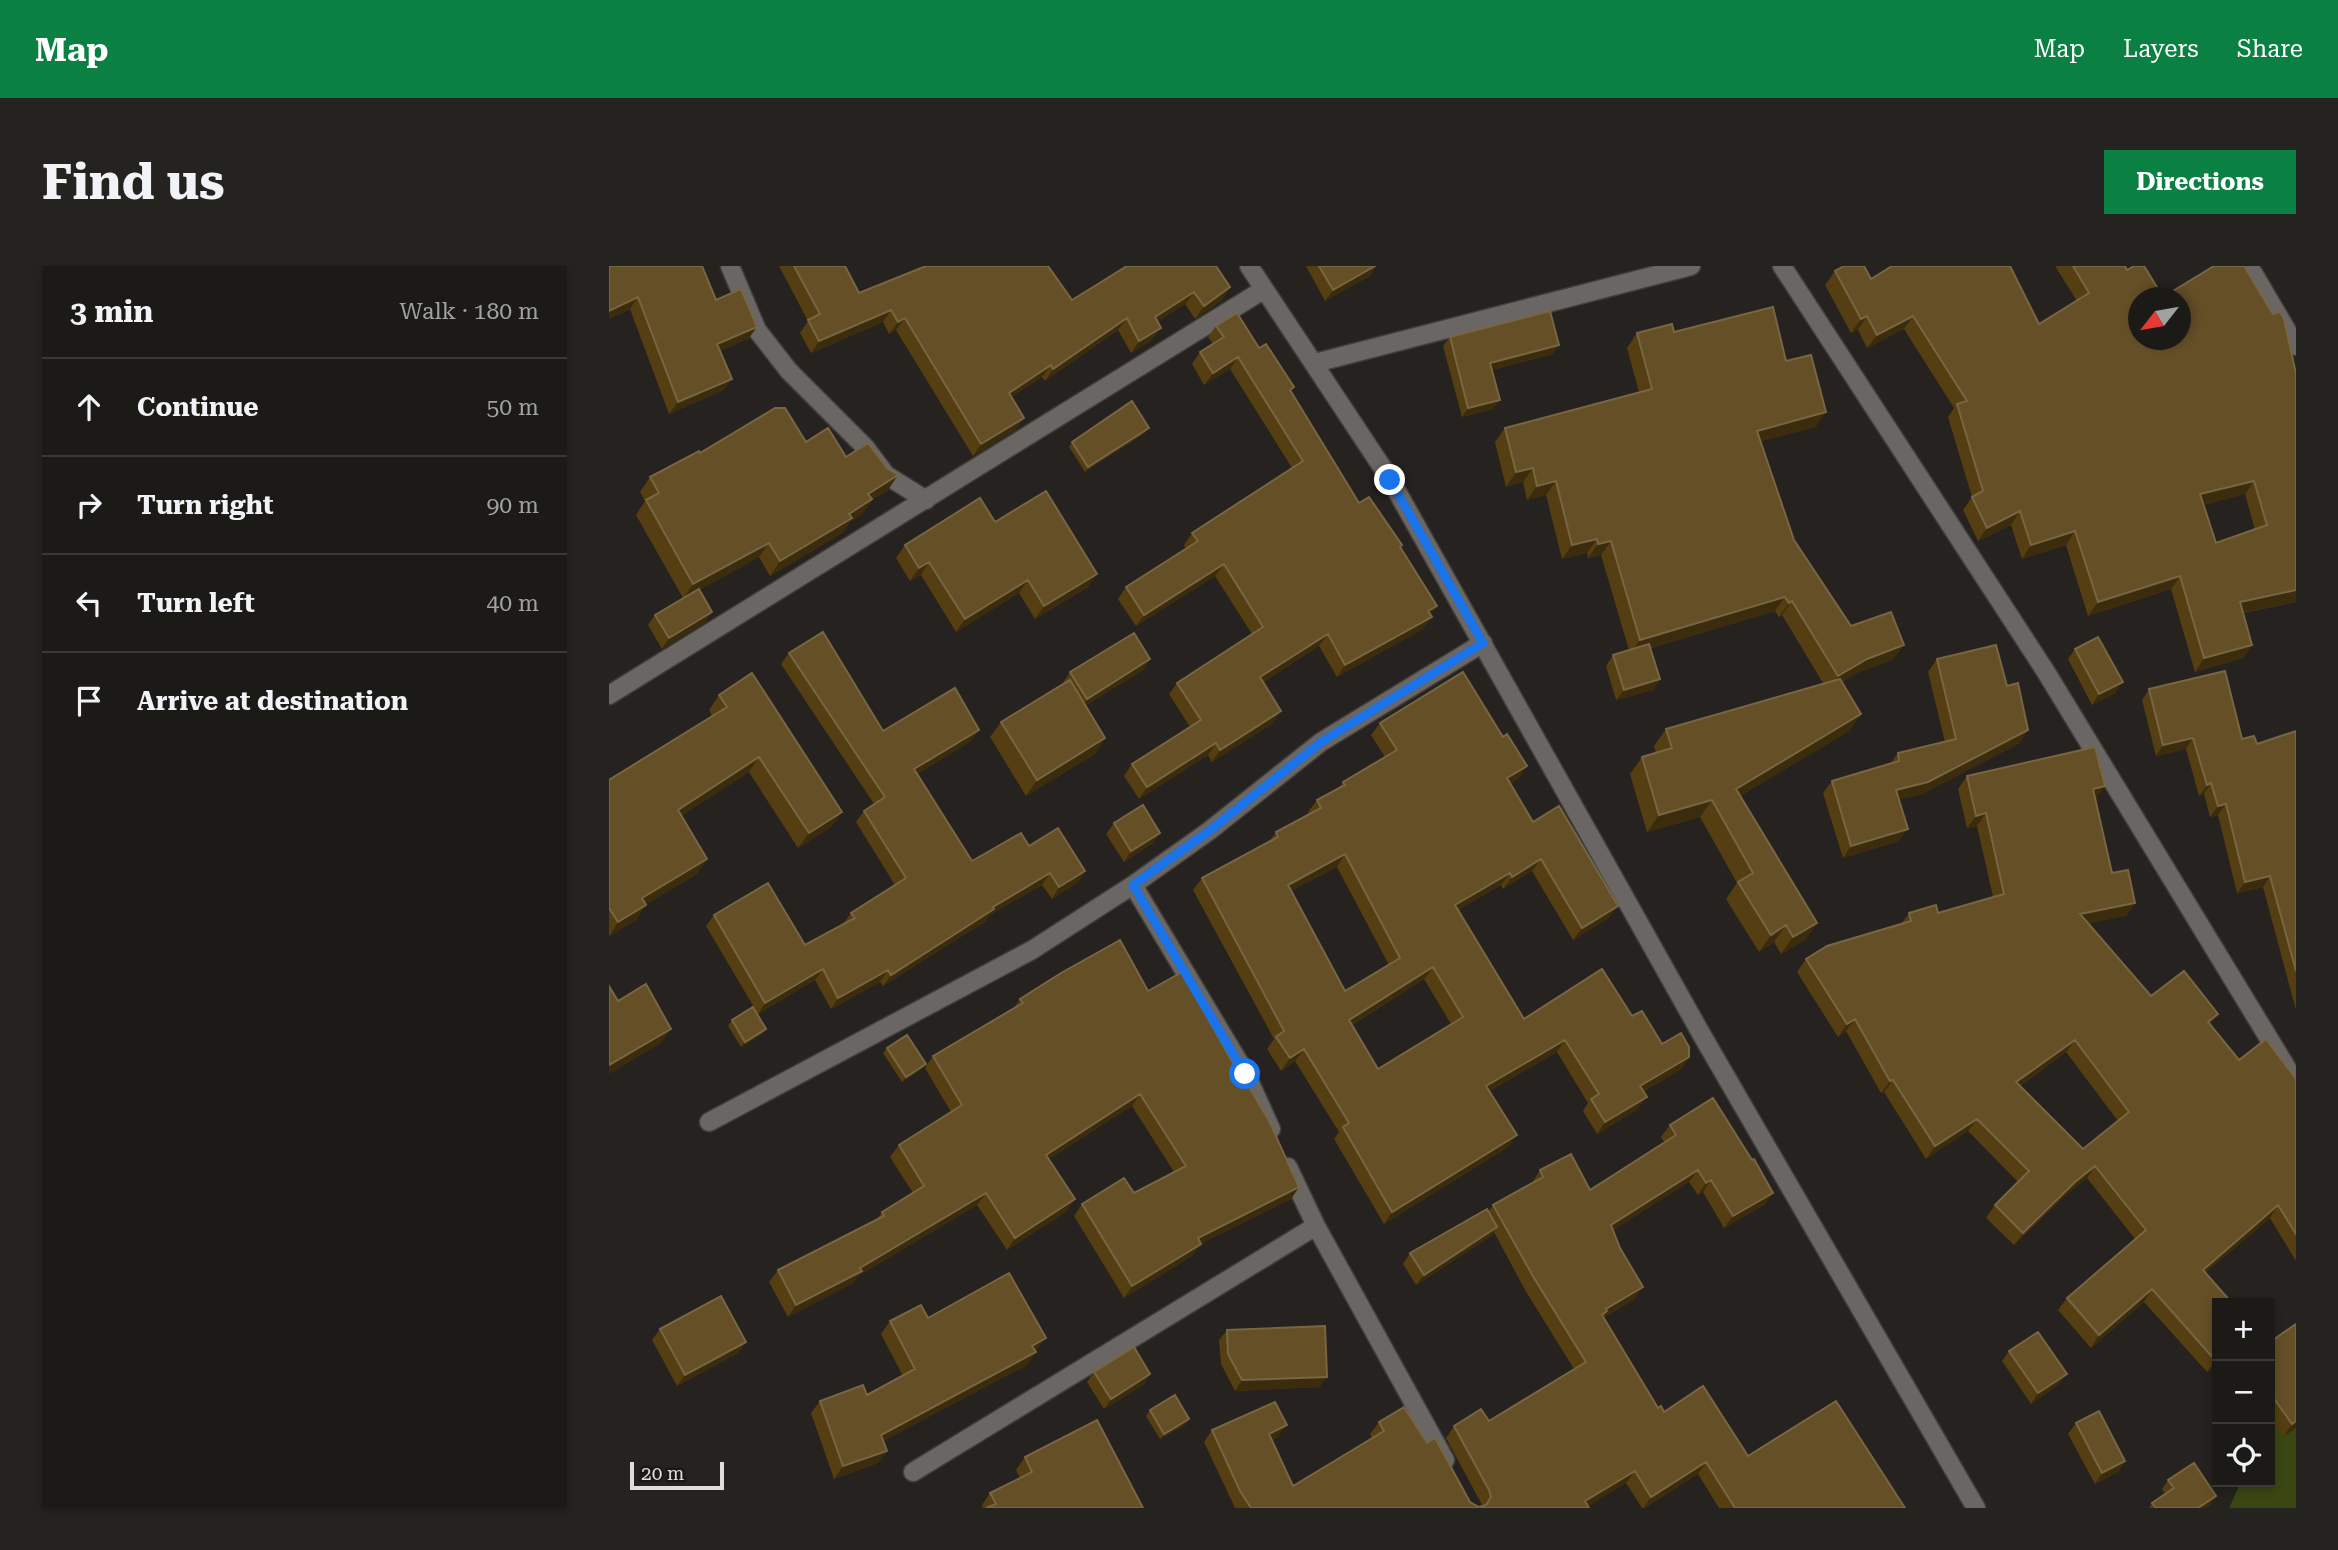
<!DOCTYPE html>
<meta charset="utf-8">
<style>
:root{--surface:#1c1a17;--page:#252320;--text:#f1f3f6;--muted:#a0a1a1;--line:#3a3836;--accent:#0b8043}
body{margin:0;font-family:"Roboto Serif",serif;background:var(--page);color:var(--text)}
.controls{position:absolute;right:21px;bottom:21px;display:grid;overflow:hidden;border-radius:0px;box-shadow:0 4px 10px #0003}
.controls button{width:63px;height:63px;display:grid;place-items:center;padding:0;border:0;border-bottom:2px solid var(--line);background:var(--surface);color:var(--text);font:35px sans-serif}
.compass{position:absolute;left:1519px;top:21px;width:63px;height:63px;border-radius:50%;background:var(--surface);box-shadow:0 4px 10px #0003;rotate:239deg}
.scale{position:absolute;left:21px;bottom:18px;width:94px;box-sizing:border-box;padding-left:7px;border:4px solid #e0dedc;border-top:0;font-size:19px;line-height:24px;white-space:nowrap;color:#e0dedc;-webkit-text-stroke:5px #1b1816;paint-order:stroke}
.stop{position:absolute;width:21px;height:21px;margin:-16px;border:5px solid #1a73e8;border-radius:50%;background:#fff}
.stop.end{background:#1a73e8;border-color:#fff;box-shadow:0 2px 7px #0008}
.list{margin:0;padding:0;list-style:none}
h2{display:flex;justify-content:space-between;align-items:center;height:91px;margin:0;padding:0 28px;font-size:30px}
h2 small{font-size:23px;font-weight:400;color:var(--muted)}
.list li{display:grid;grid-template-columns:46px 1fr auto;gap:21px;align-items:center;box-sizing:border-box;height:98px;padding:0 28px;border-top:2px solid var(--line)}
.list b{display:block;font-size:26px;white-space:nowrap}
.list em{font-size:23px;font-style:normal;color:var(--muted)}
.icon{flex:none;width:38px;height:38px;fill:none;stroke:currentColor;stroke-width:2;stroke-linecap:round;stroke-linejoin:round}
.map{position:relative;flex:none;width:1687px;height:1242px;overflow:hidden;border-radius:0px}
header{display:flex;align-items:center;gap:42px;box-sizing:border-box;height:98px;padding:0 35px;background:var(--accent);color:#fff}
header strong{font-size:33px}
nav{display:flex;gap:38px;margin-inline-start:auto;font-size:24px}
.intro{display:flex;align-items:center;justify-content:space-between;box-sizing:border-box;height:168px;padding:0 42px}
h1{margin:0;font-size:49px}
.button{padding:18px 32px;border-radius:0px;background:var(--accent);color:#fff;font-size:24px;font-weight:700}
main{display:flex;gap:42px;padding:0 42px}
aside{flex:1;background:var(--surface);border-radius:0px;box-shadow:0 4px 10px #0003}
.map>svg:first-child{display:block}
.green{fill:#3a4712}
.lines{fill:none;stroke-linecap:round;stroke-linejoin:round}
.minor-casing{stroke:#403e3c;stroke-width:21}
.minor{stroke:#6a6663;stroke-width:18}
.wall{fill:#553e11;fill-rule:evenodd}
.shaded-wall{fill:#3c2c0e}
.building{fill:#644f27;stroke:#786643;stroke-width:2;fill-rule:evenodd}
.route{stroke:#1a73e8;stroke-width:9}
</style>
<header>
<strong>Map</strong>
<nav><a>Map</a><a>Layers</a><a>Share</a></nav>
</header>
<div class="intro"><h1>Find us</h1><a class="button">Directions</a></div>
<main>
<aside>
<h2>3 min<small>Walk · 180 m</small></h2>
<ul class="list">
<li><svg class="icon" aria-label="ahead" viewBox="0 0 24 24"><path d="M12 20V5M6 11l6-6 6 6"/></svg><div><b>Continue</b></div><em>50 m</em></li>
<li><svg class="icon" aria-label="right" viewBox="0 0 24 24"><path d="M7 20v-9h11M14 6l5 5-5 5"/></svg><div><b>Turn right</b></div><em>90 m</em></li>
<li><svg class="icon" aria-label="left" viewBox="0 0 24 24"><path d="M17 20v-9H6M10 6l-5 5 5 5"/></svg><div><b>Turn left</b></div><em>40 m</em></li>
<li><svg class="icon" aria-label="arrive" viewBox="0 0 24 24"><path d="M6 21V4h12l-3 4 3 4H6"/></svg><div><b>Arrive at destination</b></div></li>
</ul>
</aside>
<div class="map">
<svg width="1687" height="1242" viewBox="0 0 1687 1242">
<rect width="100%" height="100%" fill="#25221f"/>
<!-- green -->
<path class="green" d="M1687 1092V1242H1620L1632 1216H1661V1151Z"/>
<g class="lines">
<!-- minor casing -->
<g class="minor-casing">
<path id="minor" d="M121 0 148 64 180 105 256 181 277 209 317 234
M640 0 781 213 1094 771 1367 1242
M1173 0 1437 406 1687 817
M1640 0 1687 80
M706 97 1082 0
M0 429 654 24
M524 619 637 808 662 863
M100 856 423 684 524 619 600 565 712 476 874 377
M679 901 707 960 836 1194
M304 1206 707 960"/>
</g>
<!-- minor -->
<use href="#minor" class="minor"/>
</g>
<!-- wall -->
<path class="wall" d="M0 0 107 34 140 72 111 85 115 124 60 148 21 43 0 53Z
M170 0H236L250 27 463 34 621 21 613 34 586 53 576 38 548 56 543 74 522 87 509 64 436 115 433 111 402 131 415 152 406 164 364 190 287 64 280 68 274 56 202 87 191 67 199 55Z
M697 0H767L761 10 716 35Z
M1446 0H1516L1518 4 1554 31 1605 0 1687 336 1634 347 1643 379 1634 392 1586 406 1562 323 1479 350 1457 279 1413 293 1402 259 1369 275 1354 244 1363 231 1339 151 1345 142 1295 63 1258 82 1249 64 1242 67 1216 19 1226 5 1262 13 1430 58 1468 35ZM1636 228 1646 264 1607 277 1594 239Z
M607 60 650 82 682 126 750 237 792 281 828 340 821 349 814 363 728 411 710 380 654 416 664 457 603 496 599 489 530 533 515 510 523 498 581 461 560 428 568 417 643 368 606 310 527 360 509 333 517 321 577 283 575 279 583 267 683 202 621 103 595 119 583 98 591 86 604 78 599 71Z
M1065 66 1177 95 1207 161 1151 175 1185 274 1242 360 1285 393 1248 407 1233 416 1252 448 1240 465 1131 530 1208 657 1196 674 1172 688 1165 676 1150 686 1117 633 1128 617 1091 551 1038 566 1021 508 1033 491 1047 487 1045 480 1057 463 1214 417 1173 349 1170 351 1166 345 1042 382 1051 413 1044 424 1007 434 997 400 1004 389 1020 384 992 289 979 292 978 287 953 293 937 229 918 234 914 216 897 221 886 176 896 162 1030 126 1018 82 1028 67Z
M841 71 944 88 883 104 884 143 853 151 834 80Z
M536 167 476 206 460 181 463 176Z
M197 176 237 191 279 224 263 234 253 248 241 256 233 267 161 310 150 291 90 324 103 346 96 356 53 383 39 359 46 349 74 332 27 249 36 235 31 226 41 211 91 187Z
M386 256 479 321 426 353 410 327 347 366 312 309 301 315 287 292 296 279Z
M1466 383 1506 427 1483 439 1459 393Z
M180 387 274 465 362 475 308 508 363 595 420 580 476 605 469 616 443 633 433 619 381 649 377 655 274 720 271 716 222 743 206 714 149 748 97 660 105 649 196 679 234 658 242 647 286 619 247 556 255 545 265 538 172 398Z
M541 393 534 404 476 440 496 472 486 488 417 530 381 471 392 456 455 418 454 417 461 406Z
M1328 393 1411 477 1311 529 1290 533V575L1234 592 1214 527 1223 515 1281 498 1289 487 1336 476 1319 406Z
M1540 423 1633 473 1648 478 1687 465V744L1654 621 1628 627 1609 549 1601 551 1595 528 1590 530 1577 483 1547 490 1533 434Z
M110 429 222 561 189 582 140 506 72 550 98 593 88 608 37 638 27 654 0 670V514L103 450 100 444Z
M771 457 894 471 918 500 909 513 901 518 924 556 1000 652 964 674 923 605 894 623 892 619 849 644 915 753 1023 750 1053 778 1080 791 1072 803 1034 826 1029 843 988 868 974 845 979 837 948 786 881 825 908 869 899 881 775 958 725 873 730 866 686 795 672 805 658 783 665 773 584 624 593 612 659 577 667 566 700 548 699 546 708 534 730 522 734 516 776 491 762 469ZM728 601 780 699 736 725 682 625ZM815 713 842 758 769 803 743 759Z
M1358 510 1487 533 1503 607 1526 637 1517 650 1479 657 1542 730 1602 759 1630 794 1687 813V995L1661 952 1596 1007 1608 1097 1598 1106 1535 1036 1482 1082 1449 1044 1458 1032 1526 973 1478 912 1457 929 1405 979 1377 952 1386 939 1409 916 1359 865 1317 893 1275 826 1272 827 1237 765 1229 771 1188 706 1197 693 1292 658 1300 647H1329L1384 631 1368 560 1358 562 1349 523ZM1457 786 1509 855 1474 883 1411 820Z
M505 557 551 567 544 577 515 596 497 568Z
M539 725 690 921 682 933 591 978 583 990 515 1032 465 950 473 938 525 927 565 906 523 840 440 893 458 945 398 984 368 939 249 1010 244 1017 179 1051 160 1016 169 1004 267 954 273 946 304 927 281 891 290 879 342 846 316 802 324 790 405 742 411 733Z
M123 754 157 763 153 768 132 781 119 760Z
M278 782 313 803 293 816 274 787Z
M1061 859 1164 927 1155 939 1115 962 1094 926 1089 929 1080 916 1004 964 1026 1033 994 1052 1049 1142 1055 1146 1139 1190 1296 1242H1110L1089 1208 1035 1242H1033L1017 1217 979 1240 980 1242H626L595 1176 603 1164 669 1171 663 1174 684 1220 763 1172 761 1168 770 1156 818 1177 861 1236 870 1241 873 1240 872 1237 837 1172 845 1160 880 1155 965 1103 916 1024 885 966 881 971 807 1019 794 998 801 987 879 946 884 939 923 917 931 904 981 924 1056 877 1052 871Z
M319 1052 428 1084 418 1099 274 1175 278 1185 269 1197 225 1213 202 1147 211 1135 258 1129 294 1110 272 1068 281 1055Z
M1687 1058V1162L1674 1171 1661 1152V1076Z
M51 1063 137 1076 129 1087 68 1120 43 1074Z
M618 1064 711 1121 626 1125 612 1098 610 1074Z
M1400 1085 1450 1118 1422 1138 1393 1095Z
M485 1106 541 1108 534 1119 495 1143 478 1116Z
M541 1144 580 1153 576 1159 551 1173 537 1150Z
M1467 1157 1516 1195 1509 1206 1486 1218 1459 1168Z
M416 1191 534 1242H374L373 1239 381 1227 411 1212 407 1204Z
M1559 1214 1607 1230 1601 1239 1596 1242H1540L1543 1237 1556 1228 1553 1223Z"/>
<!-- shaded-wall -->
<path class="shaded-wall" d="M767 0 761 10 716 35 724 24Z
M621 21 613 34 586 53 595 40Z
M585 26 576 38 537 63 546 51Z
M29 31 21 43 0 53V45Z
M282 44 274 56 202 87 210 75Z
M1258 50 1249 64 1242 67 1252 53Z
M1304 50 1295 63 1258 82 1268 69Z
M296 52 287 64 280 68 289 56Z
M518 52 509 64 436 115 444 103Z
M148 61 140 72 100 90 108 78Z
M552 62 543 74 522 87 530 75Z
M950 79 944 88 874 106 881 97Z
M629 91 621 103 595 119 604 107Z
M442 99 433 111 391 139 400 127Z
M123 113 115 124 60 148 69 136Z
M891 134 884 143 853 151 859 142Z
M1217 146 1207 161 1138 179 1148 165Z
M415 152 406 164 364 190 372 178Z
M540 162 536 167 476 206 479 201Z
M924 202 914 216 897 221 907 206Z
M289 209 279 224 263 234 253 248 241 256 233 267 161 310 171 295 240 248 259 228Z
M947 215 937 229 918 234 928 220Z
M1645 215 1636 228 1582 242 1591 228Z
M1411 245 1402 259 1369 275 1378 262Z
M1466 265 1457 279 1413 293 1422 279Z
M988 273 978 287 953 293 963 279Z
M1002 275 992 289 979 292 989 278Z
M160 277 150 291 74 333 84 318Z
M320 296 312 309 301 315 310 302Z
M615 298 606 310 527 360 535 349Z
M488 308 479 321 426 353 435 340Z
M1571 310 1562 323 1479 350 1489 336Z
M419 314 410 327 347 366 356 353Z
M1687 324V336L1621 349 1631 336Z
M1176 331 1166 345 1021 388 1031 374Z
M1183 335 1173 349 1170 351 1180 337Z
M828 340 820 351 819 345Z
M103 346 96 356 53 383 60 372Z
M823 351 814 363 728 411 736 399Z
M719 368 710 380 642 423 651 411Z
M1295 379 1285 393 1248 407 1219 425 1229 410 1258 393Z
M1643 379 1634 392 1586 406 1595 392Z
M541 393 534 404 471 443 478 433Z
M1051 413 1044 424 1007 434 1015 424Z
M1514 416 1506 427 1483 439 1490 428Z
M672 445 664 457 603 496 611 484Z
M1252 448 1240 465 1115 540 1127 523Z
M370 464 362 475 298 514 305 503Z
M1419 464 1411 477 1311 529 1279 536 1287 524Z
M496 472 486 488 417 530 428 514Z
M1584 472 1577 483 1547 490 1554 479Z
M607 477 599 489 530 533 538 521Z
M150 491 140 506 58 559 69 544Z
M918 500 909 513 889 525 898 512Z
M1602 517 1595 528 1590 530 1598 519Z
M1496 520 1487 533 1476 535 1484 523Z
M1103 534 1091 551 1038 566 1050 549Z
M1617 538 1609 549 1601 551 1609 540Z
M233 546 222 561 189 582 200 567Z
M1377 547 1368 560 1358 562 1367 550Z
M1299 563 1290 575 1234 592 1242 580Z
M551 567 544 577 515 596 522 585Z
M736 588 728 601 671 631 679 619Z
M98 593 88 608 23 647 33 632Z
M932 593 923 605 894 623 903 611Z
M476 605 469 616 443 633 450 621Z
M441 607 433 619 381 649 377 655 274 720 282 709 384 641Z
M901 607 892 619 838 651 846 639Z
M1661 610 1654 621 1628 627 1636 616Z
M1526 637 1517 650 1463 661 1471 648Z
M37 639 27 654 0 670 9 656Z
M1009 640 1000 652 964 674 973 662Z
M1208 657 1196 674 1172 688 1184 671Z
M1177 659 1165 676 1150 686 1162 669Z
M824 701 815 713 731 766 740 754Z
M214 703 206 714 149 748 156 737Z
M279 704 271 716 222 743 229 732Z
M1609 748 1600 760 1599 756Z
M1246 753 1237 765 1229 771 1238 758Z
M62 763 51 778 0 808V799Z
M157 763 153 768 132 781 136 776Z
M956 774 948 786 869 832 877 820Z
M1466 774 1457 786 1398 829 1407 816Z
M695 783 686 795 672 805 681 792Z
M1080 791 1072 803 1023 833 1031 820Z
M317 798 313 803 293 816 297 811Z
M1284 814 1275 826 1272 827 1281 815Z
M531 828 523 840 428 901 437 889Z
M1038 831 1029 843 988 868 996 856Z
M1368 853 1359 865 1317 893 1326 880Z
M908 869 899 881 775 958 783 946Z
M1486 900 1478 912 1457 929 1405 979 1414 967 1466 916Z
M1089 904 1080 916 994 971 1002 959Z
M1102 914 1094 926 1089 929 1097 917Z
M690 921 682 933 591 978 583 990 515 1032 523 1020 589 972Z
M377 927 368 939 249 1010 244 1017 179 1051 187 1039Z
M1164 927 1155 939 1115 962 1124 950Z
M466 933 458 945 398 984 406 972Z
M1669 939 1661 952 1585 1016 1594 1004Z
M888 961 881 971 807 1019 815 1009Z
M1034 1021 1026 1033 993 1052 984 1061 997 1043Z
M1543 1023 1535 1036 1482 1082 1490 1069Z
M437 1072 428 1084 414 1092 423 1080Z
M137 1076 129 1087 68 1120 76 1109Z
M427 1086 418 1099 263 1181 272 1169Z
M1608 1092V1097L1598 1106 1606 1094Z
M541 1108 534 1119 495 1143 502 1133Z
M1458 1108 1450 1118 1422 1138 1429 1127Z
M718 1111 711 1121 626 1125 633 1114Z
M580 1153 576 1159 551 1173 555 1168Z
M1687 1155V1162L1674 1171 1683 1158Z
M678 1159 669 1171 652 1180 660 1168Z
M278 1185 269 1197 225 1213 234 1200Z
M1516 1195 1509 1206 1486 1218 1493 1207Z
M1097 1196 1089 1208 1034 1242 1042 1231Z
M1026 1205 1017 1217 977 1242 976 1235Z
M1607 1230 1601 1239 1596 1242H1589Z"/>
<!-- building -->
<path class="building" d="M0 0H93L107 34 132 23 148 61 108 78 123 113 69 136 29 31 0 45Z
M185 0H236L250 27 317 0H439L463 34 518 0H607L621 21 595 40 585 26 546 51 552 62 530 75 518 52 444 103 442 99 400 127 415 152 372 178 296 52 289 56 282 44 210 75 199 54 211 48Z
M710 0H766L724 24Z
M1235 0H1255L1262 13 1283 0H1401L1430 58 1480 27 1464 0H1516L1518 4 1525 0H1535L1554 31 1605 0H1635L1664 48 1671 46 1675 53 1687 108V324L1631 336 1643 379 1595 392 1571 310 1489 336 1466 265 1422 279 1411 245 1378 262 1363 231 1374 225 1348 138 1358 135 1304 50 1268 69 1258 50 1252 53 1226 5ZM1530 32H1572V74H1530ZM1645 215 1658 259 1607 277 1591 228Z
M1164 41 1177 95 1202 89 1217 146 1148 165 1185 274 1242 360 1282 346 1295 379 1258 393 1229 410 1183 335 1180 337 1176 331 1031 374 1002 275 989 278 988 273 963 279 947 215 928 220 924 202 907 206 896 162 1043 123 1028 67 1063 58 1065 66Z
M941 45 950 79 881 97 891 134 859 142 841 71Z
M628 47 650 82 657 78 685 121 681 124 750 237 760 231 793 279 791 281 828 340 819 345 823 351 736 399 719 368 651 411 672 445 611 484 607 477 538 521 523 498 592 454 568 417 654 361 615 298 535 349 517 321 589 275 583 267 694 195 629 91 604 107 591 86 615 71 607 60Z
M523 135 540 162 479 201 463 176Z
M166 142H176L197 176 219 162 237 191 259 177 278 202 289 209 259 228 263 233 240 248 243 252 171 295 160 277 84 318 37 234 50 227 41 211 90 185 91 187Z
M437 225 488 308 435 340 419 314 356 353 320 296 310 302 296 279 371 232 386 256Z
M90 323 103 346 60 372 46 349Z
M214 366 274 465 346 422 370 464 305 503 363 595 412 567 420 580 449 562 476 605 450 621 441 607 384 641 385 643 282 709 279 704 229 732 214 703 156 737 105 649 159 617 196 679 246 652 242 647 297 612 255 545 276 531 180 387Z
M525 367 541 393 478 433 461 406Z
M1489 371 1514 416 1490 428 1466 383Z
M1040 378 1051 413 1015 424 1004 389Z
M1387 379 1398 420 1409 417 1419 464 1319 516 1287 524 1299 563 1242 580 1223 515 1290 495 1289 487 1347 473 1328 393Z
M1616 405 1633 473 1645 470 1648 478 1687 465V705L1661 610 1636 616 1617 538 1609 540 1602 517 1598 519 1584 472 1554 479 1540 423Z
M854 406 894 471 898 468 918 500 898 512 924 556 950 540 1009 640 973 662 932 593 903 611 901 607 846 639 915 753 993 703 1023 750 1033 745 1053 778 1072 767 1080 781V791L1031 820 1038 831 996 856 982 833 990 828 956 774 877 820 908 869 783 946 734 861 740 857 695 783 681 792 667 771 675 765 593 612 669 571 667 566 712 542 708 534 736 519 734 516 788 484 771 457ZM736 588 791 692 736 725 679 619ZM824 701 854 751 769 803 740 754Z
M143 407 233 546 200 567 150 491 69 544 98 593 33 632 37 639 9 656 0 642V514L118 441 110 429Z
M1231 413 1252 448 1127 523 1208 657 1184 671 1177 659 1162 669 1129 616 1144 607 1103 534 1050 549 1033 491 1063 482 1057 463Z
M461 414 496 472 428 514 392 456Z
M1486 481 1496 520 1484 523 1503 607 1519 604 1526 637 1471 648 1542 730 1575 705 1609 748 1599 756 1630 794 1657 773 1687 813V968L1669 939 1594 1004 1623 1037H1608V1092L1606 1094 1543 1023 1490 1069 1458 1032 1537 964 1486 900 1466 916 1414 967 1386 939 1420 905 1368 853 1326 880 1284 814 1281 815 1246 753 1238 758 1197 693 1218 680 1302 655 1300 647 1327 639 1329 647 1395 628 1377 547 1367 550 1358 510ZM1466 774 1520 846 1474 883 1407 816Z
M534 539 551 567 522 585 505 557Z
M511 674 539 725 573 706 631 810 633 809 660 855 690 921 589 972 592 978 523 1020 473 938 515 912 525 927 577 900 531 828 437 889 466 933 406 972 377 927 251 1002 253 1005 187 1039 169 1004 275 950 273 946 315 920 290 879 353 839 324 790 414 737 411 733 452 707Z
M37 718 62 763 0 799V720L9 735Z
M144 741 157 763 136 776 123 754Z
M298 769 317 798 297 811 278 782Z
M1104 832 1143 894 1145 893 1164 927 1124 950 1102 914 1097 917 1089 904 1002 959 1011 982 1034 1021 997 1043 998 1045 993 1049 1049 1142 1052 1140 1055 1146 1094 1120 1139 1190 1227 1135 1296 1242H1126L1097 1196 1042 1231 1026 1205 976 1235 980 1242H642L631 1225 603 1164 666 1136 678 1159 660 1168 684 1220 775 1165 770 1156 795 1141 818 1177 826 1172 861 1236 870 1241 877 1239 882 1231 880 1224 845 1160 872 1143 880 1155 977 1096 925 1012 884 939 934 911 931 904 962 888 981 924 1067 869 1061 859Z
M878 943 888 961 815 1009 801 987Z
M400 1007 437 1072 423 1080 427 1086 272 1169 278 1185 234 1200 211 1135 254 1119 258 1129 306 1103 281 1055 312 1039 319 1052Z
M112 1030 137 1076 76 1109 51 1063Z
M1687 1058V1155L1683 1158 1661 1127V1076Z
M716 1060 718 1111 633 1114 619 1088 618 1064Z
M1429 1066 1458 1108 1429 1127 1400 1085Z
M525 1081 541 1108 502 1133 485 1106Z
M566 1129 580 1153 555 1168 541 1144Z
M1490 1145 1516 1195 1493 1207 1467 1157Z
M488 1154 534 1242H377L387 1238 381 1227 423 1206 416 1191Z
M1585 1197 1607 1230 1589 1242H1547L1543 1237 1565 1222 1559 1214Z"/>
<g class="lines">
<!-- route -->
<path class="route" d="M636 808 524 619 600 565 712 476 874 377 781 214"/>
</g>
</svg>
<div class="controls">
<button>+</button>
<button>−</button>
<button><svg class="icon" aria-label="locate" viewBox="0 0 24 24"><circle cx="12" cy="12" r="6"/><path d="M12 2v4M12 18v4M2 12h4M18 12h4"/></svg></button>
</div>
<svg class="compass" viewBox="-18 -18 36 36"><path d="M0-13l5 13h-10z" fill="#e53935"/><path d="M0 13l5-13h-10z" fill="#a0a1a1"/></svg>
<div class="scale">20 m</div>
<div class="stop" style="left:636px;top:808px"></div>
<div class="stop end" style="left:781px;top:214px"></div>
</div>
</main>
